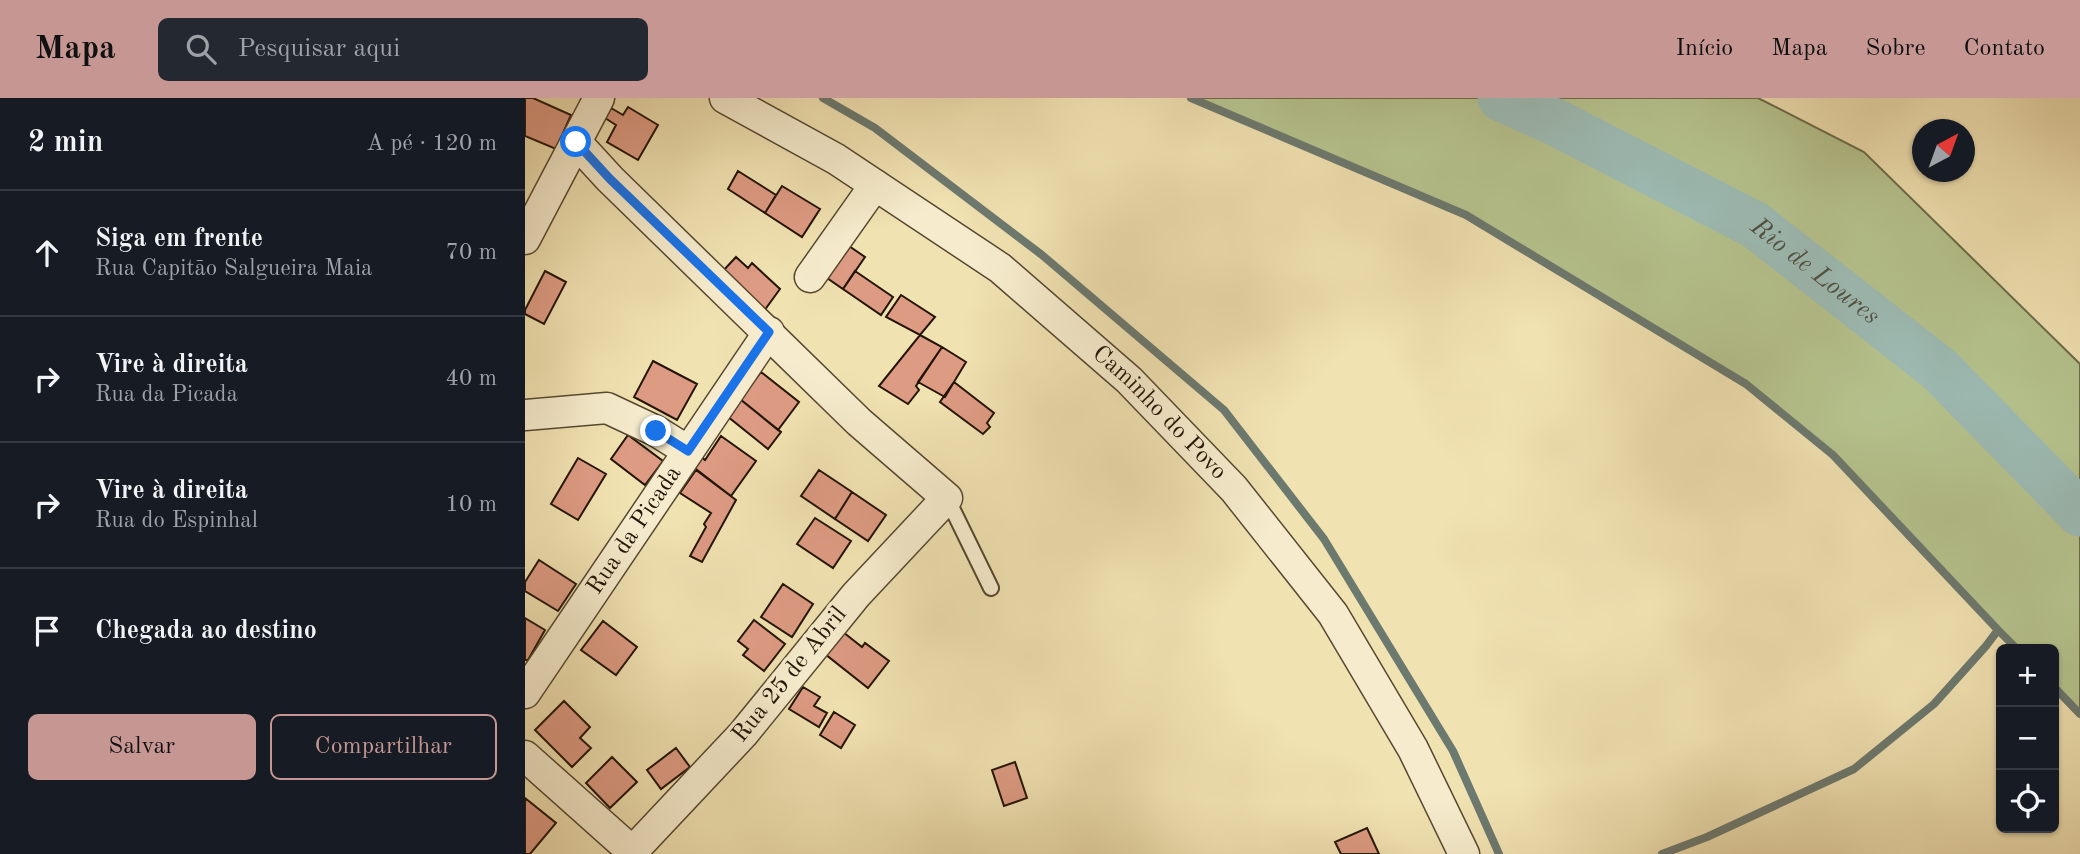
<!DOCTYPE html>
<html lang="pt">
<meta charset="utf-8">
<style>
:root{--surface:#171b24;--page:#242831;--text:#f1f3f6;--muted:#9ea1a6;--line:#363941;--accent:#c59692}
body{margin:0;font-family:"Old Standard TT",serif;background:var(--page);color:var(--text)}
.controls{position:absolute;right:21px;bottom:21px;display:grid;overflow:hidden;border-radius:10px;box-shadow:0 2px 5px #0004}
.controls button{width:63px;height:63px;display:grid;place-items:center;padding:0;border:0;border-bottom:2px solid var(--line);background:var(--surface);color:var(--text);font:35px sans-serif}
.compass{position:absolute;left:1387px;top:21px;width:63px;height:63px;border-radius:50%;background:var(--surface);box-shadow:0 2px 5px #0004;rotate:41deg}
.stop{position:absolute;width:21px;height:21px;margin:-16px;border:5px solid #1a73e8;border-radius:50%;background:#fff}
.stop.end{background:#1a73e8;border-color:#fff;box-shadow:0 2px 7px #0008}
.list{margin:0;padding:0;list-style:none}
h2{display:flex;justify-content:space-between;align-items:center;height:91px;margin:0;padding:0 28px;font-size:30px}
h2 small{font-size:23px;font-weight:400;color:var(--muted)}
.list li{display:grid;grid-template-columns:46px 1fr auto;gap:21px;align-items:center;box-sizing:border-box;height:126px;padding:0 28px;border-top:2px solid var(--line)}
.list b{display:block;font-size:26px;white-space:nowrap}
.list p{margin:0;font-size:23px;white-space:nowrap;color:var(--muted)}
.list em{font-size:23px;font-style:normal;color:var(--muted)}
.actions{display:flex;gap:14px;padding:21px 28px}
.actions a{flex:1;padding:16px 0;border:2px solid var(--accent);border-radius:10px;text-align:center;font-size:24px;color:var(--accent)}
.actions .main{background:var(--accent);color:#111}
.icon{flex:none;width:38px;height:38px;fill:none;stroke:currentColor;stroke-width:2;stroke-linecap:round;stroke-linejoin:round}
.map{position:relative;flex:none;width:1555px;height:756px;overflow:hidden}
header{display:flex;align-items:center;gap:42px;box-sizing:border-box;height:98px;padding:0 35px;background:var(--accent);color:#111}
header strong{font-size:33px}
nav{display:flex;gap:38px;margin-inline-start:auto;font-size:24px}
.search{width:490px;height:63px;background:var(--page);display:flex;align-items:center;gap:18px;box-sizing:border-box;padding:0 24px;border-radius:10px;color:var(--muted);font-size:26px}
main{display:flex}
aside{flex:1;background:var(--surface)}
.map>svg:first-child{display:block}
.green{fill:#b6c48f;stroke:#6c6c4a;stroke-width:2}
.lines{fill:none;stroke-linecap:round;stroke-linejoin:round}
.stream{stroke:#6c796f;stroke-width:8}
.river{stroke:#9dbcb5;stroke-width:47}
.building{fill:#dd9b83;stroke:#231405;stroke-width:2}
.service-casing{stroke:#564830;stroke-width:18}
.minor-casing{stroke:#564830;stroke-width:33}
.service{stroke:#f6eccd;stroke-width:14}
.minor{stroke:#f6eccd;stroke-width:30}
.route{stroke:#1a73e8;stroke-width:9}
.labels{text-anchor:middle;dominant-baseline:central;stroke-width:7;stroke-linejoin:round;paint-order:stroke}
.street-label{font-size:24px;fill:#231405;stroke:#f6eccd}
.water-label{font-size:26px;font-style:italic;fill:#4e4f43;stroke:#f6eccd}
</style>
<header>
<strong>Mapa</strong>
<div class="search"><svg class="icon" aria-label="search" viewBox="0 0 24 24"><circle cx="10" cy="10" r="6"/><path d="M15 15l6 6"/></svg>Pesquisar aqui</div>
<nav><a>Início</a><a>Mapa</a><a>Sobre</a><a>Contato</a></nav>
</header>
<main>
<aside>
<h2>2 min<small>A pé · 120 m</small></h2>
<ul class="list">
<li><svg class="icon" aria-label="ahead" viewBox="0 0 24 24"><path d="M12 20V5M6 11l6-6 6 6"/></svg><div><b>Siga em frente</b><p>Rua Capitāo Salgueira Maia</p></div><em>70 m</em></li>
<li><svg class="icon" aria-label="right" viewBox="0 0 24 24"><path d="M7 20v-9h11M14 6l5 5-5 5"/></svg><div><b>Vire à direita</b><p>Rua da Picada</p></div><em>40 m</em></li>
<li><svg class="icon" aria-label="right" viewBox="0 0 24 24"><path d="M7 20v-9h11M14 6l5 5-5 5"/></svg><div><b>Vire à direita</b><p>Rua do Espinhal</p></div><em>10 m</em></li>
<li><svg class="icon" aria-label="arrive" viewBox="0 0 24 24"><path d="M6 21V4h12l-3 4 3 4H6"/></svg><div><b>Chegada ao destino</b></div></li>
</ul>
<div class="actions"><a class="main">Salvar</a><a>Compartilhar</a></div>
</aside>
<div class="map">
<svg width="1555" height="756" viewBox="0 0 1555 756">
<rect width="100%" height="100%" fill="#f1e2b2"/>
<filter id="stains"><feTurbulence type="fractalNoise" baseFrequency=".00286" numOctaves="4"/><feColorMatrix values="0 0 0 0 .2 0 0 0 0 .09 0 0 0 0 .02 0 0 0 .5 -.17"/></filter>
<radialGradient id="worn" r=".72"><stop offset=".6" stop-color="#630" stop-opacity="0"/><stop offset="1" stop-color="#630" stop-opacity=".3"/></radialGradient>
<!-- green -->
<path class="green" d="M666 0H1233L1339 54 1555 266V616L1529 589V551H1492L1308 357 1221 286 941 117Z"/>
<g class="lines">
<!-- stream -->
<path class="stream" d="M298 0 350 30 517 157 699 312 799 441 928 653 974 756
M666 0 941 117 1221 286 1308 357 1473 532 1461 548 1409 606 1329 671 1182 739 1137 756
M1473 532 1492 551
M1529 589 1555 616"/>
<!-- river -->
<path class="river" id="s1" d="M976 0 1032 25 1230 127 1414 271 1555 415"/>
</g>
<!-- building -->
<path class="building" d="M0 0H8L46 17 31 51 0 38Z
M103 9 133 27 113 62 82 44 91 27 80 20 86 10 98 17Z
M213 73 251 97 240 115 203 91Z
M257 88 295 111 277 139 240 115Z
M324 148 340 159 318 191 302 180Z
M211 159 223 170 227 165 255 191 239 213 197 174Z
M20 173 41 184 19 226 0 216V212Z
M330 173 368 199 356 217 318 191Z
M376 197 410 219 395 237 361 219Z
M395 237 417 249 391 288 394 292 383 306 354 288Z
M417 249 441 264 420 299 393 284Z
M128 263 172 286 152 322 109 299Z
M236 274 274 304 253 332 215 301Z
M429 284 469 315 462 325 465 329 458 336 415 304Z
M215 301 256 334 243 351 202 318Z
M103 337 138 363 120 387 86 361Z
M196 338 231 363 206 398 167 368 175 358 180 362Z
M53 360 81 376 53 422 26 406Z
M171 372 211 402 177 464 165 458 181 429 179 426 186 415 155 395Z
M294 372 327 394 310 421 276 398Z
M327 394 361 417 343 443 310 421Z
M290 420 326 443 308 470 272 446Z
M14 462 51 486 33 513 0 493V484Z
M258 486 288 506 267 539 236 519Z
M0 520 20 532 3 562H0Z
M229 522 260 546 239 573 218 557 223 551 213 543Z
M78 523 112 549 91 577 56 552Z
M318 534 337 549 340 545 364 563 343 590 300 556Z
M278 589 295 599 289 608 302 615 294 629 264 611Z
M39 603 65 629 55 640 66 650 47 669 10 632Z
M309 614 330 627 316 650 295 637Z
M151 650 165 669 136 691 122 672Z
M87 659 112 684 85 710 61 685Z
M490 664 502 700 479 708 467 672Z
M0 700 31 725 5 756H0Z
M842 730 854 756H816L810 744Z"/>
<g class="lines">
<!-- service casing -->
<g class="service-casing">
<path id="service" d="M422 400 466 490"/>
</g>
<!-- minor casing -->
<g class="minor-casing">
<g id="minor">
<path id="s2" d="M200 0 311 61 475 170 604 282 709 391 808 516 888 651 939 756"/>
<path d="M51 44 85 81 334 324 422 400 331 497 218 636 107 754"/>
<path d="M0 141 74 0"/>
<path d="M285 179 350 87"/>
<path d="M0 317 82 310 131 333 163 353"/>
<path id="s3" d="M0 595 244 234"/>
<path d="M0 658 110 756"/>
</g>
</g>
<!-- service -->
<use href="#service" class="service"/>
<!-- minor -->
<use href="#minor" class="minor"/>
</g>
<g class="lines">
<!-- route -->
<path class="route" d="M51 44 85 81 244 234 163 353 131 333"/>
</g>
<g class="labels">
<!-- street labels -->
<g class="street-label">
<text stroke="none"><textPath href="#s2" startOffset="539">Caminho do Povo</textPath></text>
<text stroke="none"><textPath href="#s3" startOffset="196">Rua da Picada</textPath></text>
<text transform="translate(265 577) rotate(-51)">Rua 25 de Abril</text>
</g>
<!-- water labels -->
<g class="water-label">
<text stroke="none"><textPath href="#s1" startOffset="360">Rio de Loures</textPath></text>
</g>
</g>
<rect width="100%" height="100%" filter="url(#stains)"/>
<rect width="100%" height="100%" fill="url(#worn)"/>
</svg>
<div class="controls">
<button>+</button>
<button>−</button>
<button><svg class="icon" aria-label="locate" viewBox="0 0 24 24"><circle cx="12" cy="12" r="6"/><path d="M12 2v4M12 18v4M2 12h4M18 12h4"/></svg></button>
</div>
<svg class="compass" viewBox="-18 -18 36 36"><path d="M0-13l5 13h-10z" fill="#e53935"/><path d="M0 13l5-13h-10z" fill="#9ea1a6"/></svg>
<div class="stop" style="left:51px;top:44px"></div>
<div class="stop end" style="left:131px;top:333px"></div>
</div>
</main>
